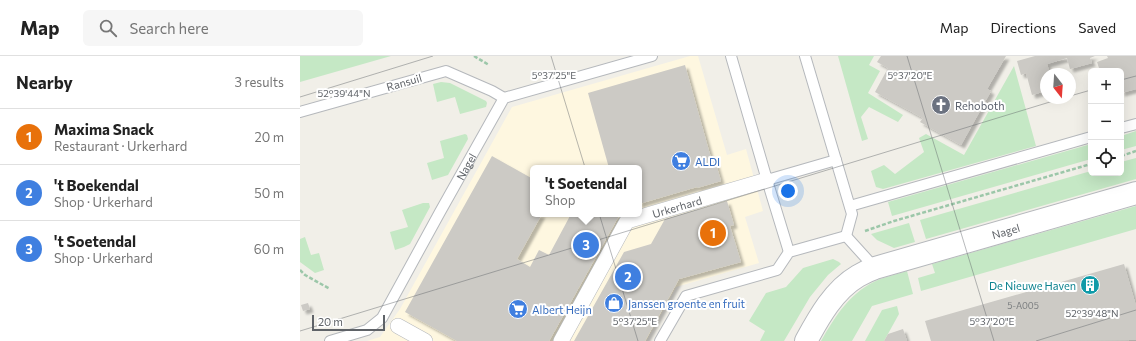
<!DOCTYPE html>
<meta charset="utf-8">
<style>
:root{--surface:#fff;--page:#f6f6f6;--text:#222;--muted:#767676;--line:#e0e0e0;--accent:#ea4335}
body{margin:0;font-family:Commissioner,sans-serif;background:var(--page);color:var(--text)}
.controls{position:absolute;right:12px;top:12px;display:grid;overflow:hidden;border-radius:6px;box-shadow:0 4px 16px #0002}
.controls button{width:36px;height:36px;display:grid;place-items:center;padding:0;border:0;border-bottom:1px solid var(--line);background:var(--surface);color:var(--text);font:20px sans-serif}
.compass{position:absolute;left:740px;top:12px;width:36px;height:36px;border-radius:50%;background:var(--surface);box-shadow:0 4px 16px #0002;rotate:163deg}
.scale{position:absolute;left:12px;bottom:10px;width:73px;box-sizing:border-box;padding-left:4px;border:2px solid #5f6368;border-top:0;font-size:11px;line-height:14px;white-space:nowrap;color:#5f6368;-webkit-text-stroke:3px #fff;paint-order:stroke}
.you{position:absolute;left:488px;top:135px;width:14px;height:14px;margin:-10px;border:3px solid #fff;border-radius:50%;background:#1a73e8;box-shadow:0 0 0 6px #1a73e833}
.badge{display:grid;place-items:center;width:26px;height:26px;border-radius:50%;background:var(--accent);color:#fff;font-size:13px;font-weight:700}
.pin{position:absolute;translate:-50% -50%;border:2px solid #fff;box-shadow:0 1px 4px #0006}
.popup{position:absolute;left:230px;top:109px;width:112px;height:52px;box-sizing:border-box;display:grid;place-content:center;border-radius:6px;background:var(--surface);filter:drop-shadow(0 1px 3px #0005);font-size:13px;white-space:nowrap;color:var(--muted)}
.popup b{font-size:15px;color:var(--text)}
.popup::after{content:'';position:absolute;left:50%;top:100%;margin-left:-8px;border:8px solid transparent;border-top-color:var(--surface)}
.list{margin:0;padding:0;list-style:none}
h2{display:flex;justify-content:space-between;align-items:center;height:52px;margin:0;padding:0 16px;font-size:17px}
h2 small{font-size:13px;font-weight:400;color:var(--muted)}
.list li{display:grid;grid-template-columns:26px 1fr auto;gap:12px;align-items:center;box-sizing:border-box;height:56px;padding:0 16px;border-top:1px solid var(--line)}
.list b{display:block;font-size:15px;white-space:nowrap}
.list p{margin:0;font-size:13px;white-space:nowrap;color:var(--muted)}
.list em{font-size:13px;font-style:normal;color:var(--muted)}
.icon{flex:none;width:22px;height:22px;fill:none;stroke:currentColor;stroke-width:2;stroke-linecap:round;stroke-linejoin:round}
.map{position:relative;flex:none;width:836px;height:285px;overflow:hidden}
header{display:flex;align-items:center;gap:24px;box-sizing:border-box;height:56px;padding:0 20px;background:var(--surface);border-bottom:1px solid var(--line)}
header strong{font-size:19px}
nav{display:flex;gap:22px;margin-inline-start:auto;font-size:14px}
.search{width:280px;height:36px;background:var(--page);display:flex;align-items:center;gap:10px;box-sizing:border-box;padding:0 14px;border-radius:6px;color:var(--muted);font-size:15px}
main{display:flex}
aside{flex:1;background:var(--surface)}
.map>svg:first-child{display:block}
.commercial{fill:#fef7e0;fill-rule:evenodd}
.green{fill:#c5e8c5}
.building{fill:#cccac5;filter:url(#shadow)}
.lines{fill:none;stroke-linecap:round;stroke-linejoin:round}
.service-casing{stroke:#b5b8bc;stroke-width:12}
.pedestrian-casing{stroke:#b5b8bc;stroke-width:16}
.tertiary-casing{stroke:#b5b8bc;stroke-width:24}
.path{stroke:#9cc7a9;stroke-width:2.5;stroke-dasharray:4 2;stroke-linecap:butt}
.service{stroke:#fff;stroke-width:10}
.pedestrian{stroke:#fff;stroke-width:15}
.tertiary{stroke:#fff;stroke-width:22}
.ticks{fill:none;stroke:#5f6368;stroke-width:1;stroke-opacity:0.45}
.labels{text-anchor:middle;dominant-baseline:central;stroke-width:4;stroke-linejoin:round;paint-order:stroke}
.number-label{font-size:9px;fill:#7a7d7f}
.street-label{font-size:11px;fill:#5f6368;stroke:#fff}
.worship-label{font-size:11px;fill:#5b616d;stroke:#fff;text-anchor:start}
.shop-label{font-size:11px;fill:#366cbe;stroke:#fff;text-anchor:start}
.culture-label{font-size:11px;fill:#0d838f;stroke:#fff;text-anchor:end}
.ticks-label{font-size:10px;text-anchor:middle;fill:#5f6368;stroke:#fff;stroke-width:4;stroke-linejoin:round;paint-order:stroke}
</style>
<header>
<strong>Map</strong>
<div class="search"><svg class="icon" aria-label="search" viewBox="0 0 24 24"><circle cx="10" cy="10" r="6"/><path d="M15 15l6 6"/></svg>Search here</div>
<nav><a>Map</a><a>Directions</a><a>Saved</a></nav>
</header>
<main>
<aside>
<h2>Nearby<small>3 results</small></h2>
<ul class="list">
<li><span class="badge" style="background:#e8710a">1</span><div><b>Maxima Snack</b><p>Restaurant · Urkerhard</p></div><em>20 m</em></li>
<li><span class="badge" style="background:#3f7fe0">2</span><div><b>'t Boekendal</b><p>Shop · Urkerhard</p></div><em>50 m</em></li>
<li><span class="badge" style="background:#3f7fe0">3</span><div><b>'t Soetendal</b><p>Shop · Urkerhard</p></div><em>60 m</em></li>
</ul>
</aside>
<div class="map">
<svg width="836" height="285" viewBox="0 0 836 285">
<defs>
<filter id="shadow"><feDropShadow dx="3.5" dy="3.5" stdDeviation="1" flood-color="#0004"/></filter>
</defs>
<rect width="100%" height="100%" fill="#f1efe8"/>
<!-- commercial -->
<path class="commercial" d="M390 0H398L427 99 446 93 463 155 445 161 459 207 376 231 346 285H67L80 281 100 253 212 51ZM233 112H339V158H233Z"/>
<!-- green -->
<path class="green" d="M0 0H91L0 26Z
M538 0H574L569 9 580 15 568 37 603 59 598 66 569 51 561 61 568 83 562 85Z
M714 10 736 90 583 133 576 131 571 115 584 109 595 118 624 96 619 82 626 78 664 99Z
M141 26 150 27 186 45 187 47 186 51 160 58 155 41 137 46 133 28Z
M836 75V90L821 94V80Z
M165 78 167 79 168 83 148 119 132 124 127 107 144 102 140 85Z
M791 88V103L592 160 588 146Z
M836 102V123L626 183 620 164 791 115V117H821V106Z
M123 147H129L130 151 110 188 104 191 95 194 90 176 108 171 102 154Z
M836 150V173L621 235 618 222 635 217 632 208Z
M609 167 615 186 594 192 577 184 571 178Z
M5 181 11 199 19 197 24 214 15 217 0 206V183Z
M533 203 539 206 541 208 528 219 510 241 484 285H460L465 275 449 265 466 237 486 231 503 212Z
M607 215 613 238 572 250 552 285H521C536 259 551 235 580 223 589 220 598 218 607 215Z
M597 250 599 258 584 285H565L582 254Z"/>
<!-- building -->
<path class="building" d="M581 0H706L687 33 691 35 661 89 620 66 623 62 575 36 588 12 577 6Z
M735 0H795L790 2 792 7 770 13 767 2 747 8 750 18H746V35L732 39 726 17 721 19 717 5Z
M807 0H836V33L821 37V15H800L797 6 808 2Z
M385 9 411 102 414 101 421 125 397 132V131L339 148V112H309L288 37Z
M192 100 233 123V158H242L217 203 230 211 239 194 249 199 271 158H320L249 285H157L105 256Z
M427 145 434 169 430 170 441 206 379 223 345 285H274L324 196 351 188 365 163Z
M824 208 836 250V284L631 285 625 265Z
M8 247 10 253 3 255 1 249Z
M603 273 607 285H584L588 278Z"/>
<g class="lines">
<!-- service casing -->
<g class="service-casing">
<g id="service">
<path d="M431 0 467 124 489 196"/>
<path d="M505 0 552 158 546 180"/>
<path d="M0 56 146 15 192 35 204 42"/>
<path d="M821 72 836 68"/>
<path d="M467 124 536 104"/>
<path d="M550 150 791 81"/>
<path d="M546 180 575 212"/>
<path id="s1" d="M30 285 67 274 82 262 140 156 204 42 352 0"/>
<path d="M360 285 386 240 477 214 489 196 546 180"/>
</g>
</g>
<!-- pedestrian casing -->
<g class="pedestrian-casing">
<g id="pedestrian">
<path d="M98 270 125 285"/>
<path id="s2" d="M261 285 327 165 467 124"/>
</g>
</g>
<!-- tertiary casing -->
<g class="tertiary-casing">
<g id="tertiary">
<path id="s3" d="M506 285C519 261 534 234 558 220 563 217 569 214 575 212L836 137"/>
</g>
</g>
<!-- path -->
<path class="path" d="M174 0 189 9
M821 100 836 95
M565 175 594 165 791 108
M0 214 5 219 30 233"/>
<!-- service -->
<use href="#service" class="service"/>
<!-- pedestrian -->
<use href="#pedestrian" class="pedestrian"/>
<!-- tertiary -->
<use href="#tertiary" class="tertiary"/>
</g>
<!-- ticks -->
<path class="ticks" d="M251 0 338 285M607 0 694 285M821 24 836 20M770 40 791 34M0 41 133 0M0 275 763 42M736 285 836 254"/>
<!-- icons -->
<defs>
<g id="church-disc" transform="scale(1)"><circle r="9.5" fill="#6b7280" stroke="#fff"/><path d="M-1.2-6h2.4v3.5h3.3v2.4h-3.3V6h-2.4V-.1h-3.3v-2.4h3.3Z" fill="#fff"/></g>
<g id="supermarket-disc" transform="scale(1)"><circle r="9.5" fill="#3f7fe0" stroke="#fff"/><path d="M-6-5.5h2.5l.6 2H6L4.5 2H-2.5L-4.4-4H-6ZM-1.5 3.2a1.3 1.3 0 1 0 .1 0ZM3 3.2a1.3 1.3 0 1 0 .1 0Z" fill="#fff"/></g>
<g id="building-disc" transform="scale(1)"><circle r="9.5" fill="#0f9aa8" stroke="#fff"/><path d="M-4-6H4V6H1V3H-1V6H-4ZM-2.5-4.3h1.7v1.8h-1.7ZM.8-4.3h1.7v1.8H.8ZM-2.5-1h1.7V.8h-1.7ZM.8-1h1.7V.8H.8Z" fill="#fff"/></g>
<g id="shop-disc" transform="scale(1)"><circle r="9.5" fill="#3f7fe0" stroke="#fff"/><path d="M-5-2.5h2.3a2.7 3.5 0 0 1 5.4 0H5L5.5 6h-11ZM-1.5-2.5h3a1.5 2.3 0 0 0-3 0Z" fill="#fff"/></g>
</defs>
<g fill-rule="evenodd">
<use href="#church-disc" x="641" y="49"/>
<use href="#supermarket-disc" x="381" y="105"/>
<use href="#building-disc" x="790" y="229"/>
<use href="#shop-disc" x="314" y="247"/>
<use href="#supermarket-disc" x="218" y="253"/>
</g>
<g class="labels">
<!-- number labels -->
<g class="number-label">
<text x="723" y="249">5-A005</text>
</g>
<!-- street labels -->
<g class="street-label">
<text transform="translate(104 26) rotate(-16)">Ransuil</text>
<text stroke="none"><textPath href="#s1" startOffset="231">Nagel</textPath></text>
<text stroke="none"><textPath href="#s2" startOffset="189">Urkerhard</textPath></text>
<text stroke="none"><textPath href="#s3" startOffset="239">Nagel</textPath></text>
</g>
<!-- worship labels -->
<g class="worship-label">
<text x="655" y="49">Rehoboth</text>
</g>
<!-- shop labels -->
<g class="shop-label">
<text x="395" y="105">ALDI</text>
<text x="328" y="247">Janssen groente en fruit</text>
<text x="232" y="253">Albert Heijn</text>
</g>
<!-- culture labels -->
<g class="culture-label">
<text x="776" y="229">De Nieuwe Haven</text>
</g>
</g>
<g class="ticks-label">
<text x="254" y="23">5°37'25"E</text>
<text x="610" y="23">5°37'20"E</text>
<text x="44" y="41">52°39'44"N</text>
<text x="792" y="261">52°39'48"N</text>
<text x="335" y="269">5°37'25"E</text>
<text x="692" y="269">5°37'20"E</text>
</g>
</svg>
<div class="controls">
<button>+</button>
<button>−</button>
<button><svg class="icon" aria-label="locate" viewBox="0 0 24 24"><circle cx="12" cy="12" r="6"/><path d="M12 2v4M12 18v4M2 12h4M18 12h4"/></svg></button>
</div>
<svg class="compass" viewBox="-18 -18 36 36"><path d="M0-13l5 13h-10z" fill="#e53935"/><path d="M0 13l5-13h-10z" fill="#767676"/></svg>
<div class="scale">20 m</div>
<div class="you"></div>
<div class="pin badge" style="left:413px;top:177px;background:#e8710a">1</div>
<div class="pin badge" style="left:328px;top:221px;background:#3f7fe0">2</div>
<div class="pin badge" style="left:286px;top:189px;background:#3f7fe0">3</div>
<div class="popup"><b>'t Soetendal</b>Shop</div>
</div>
</main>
